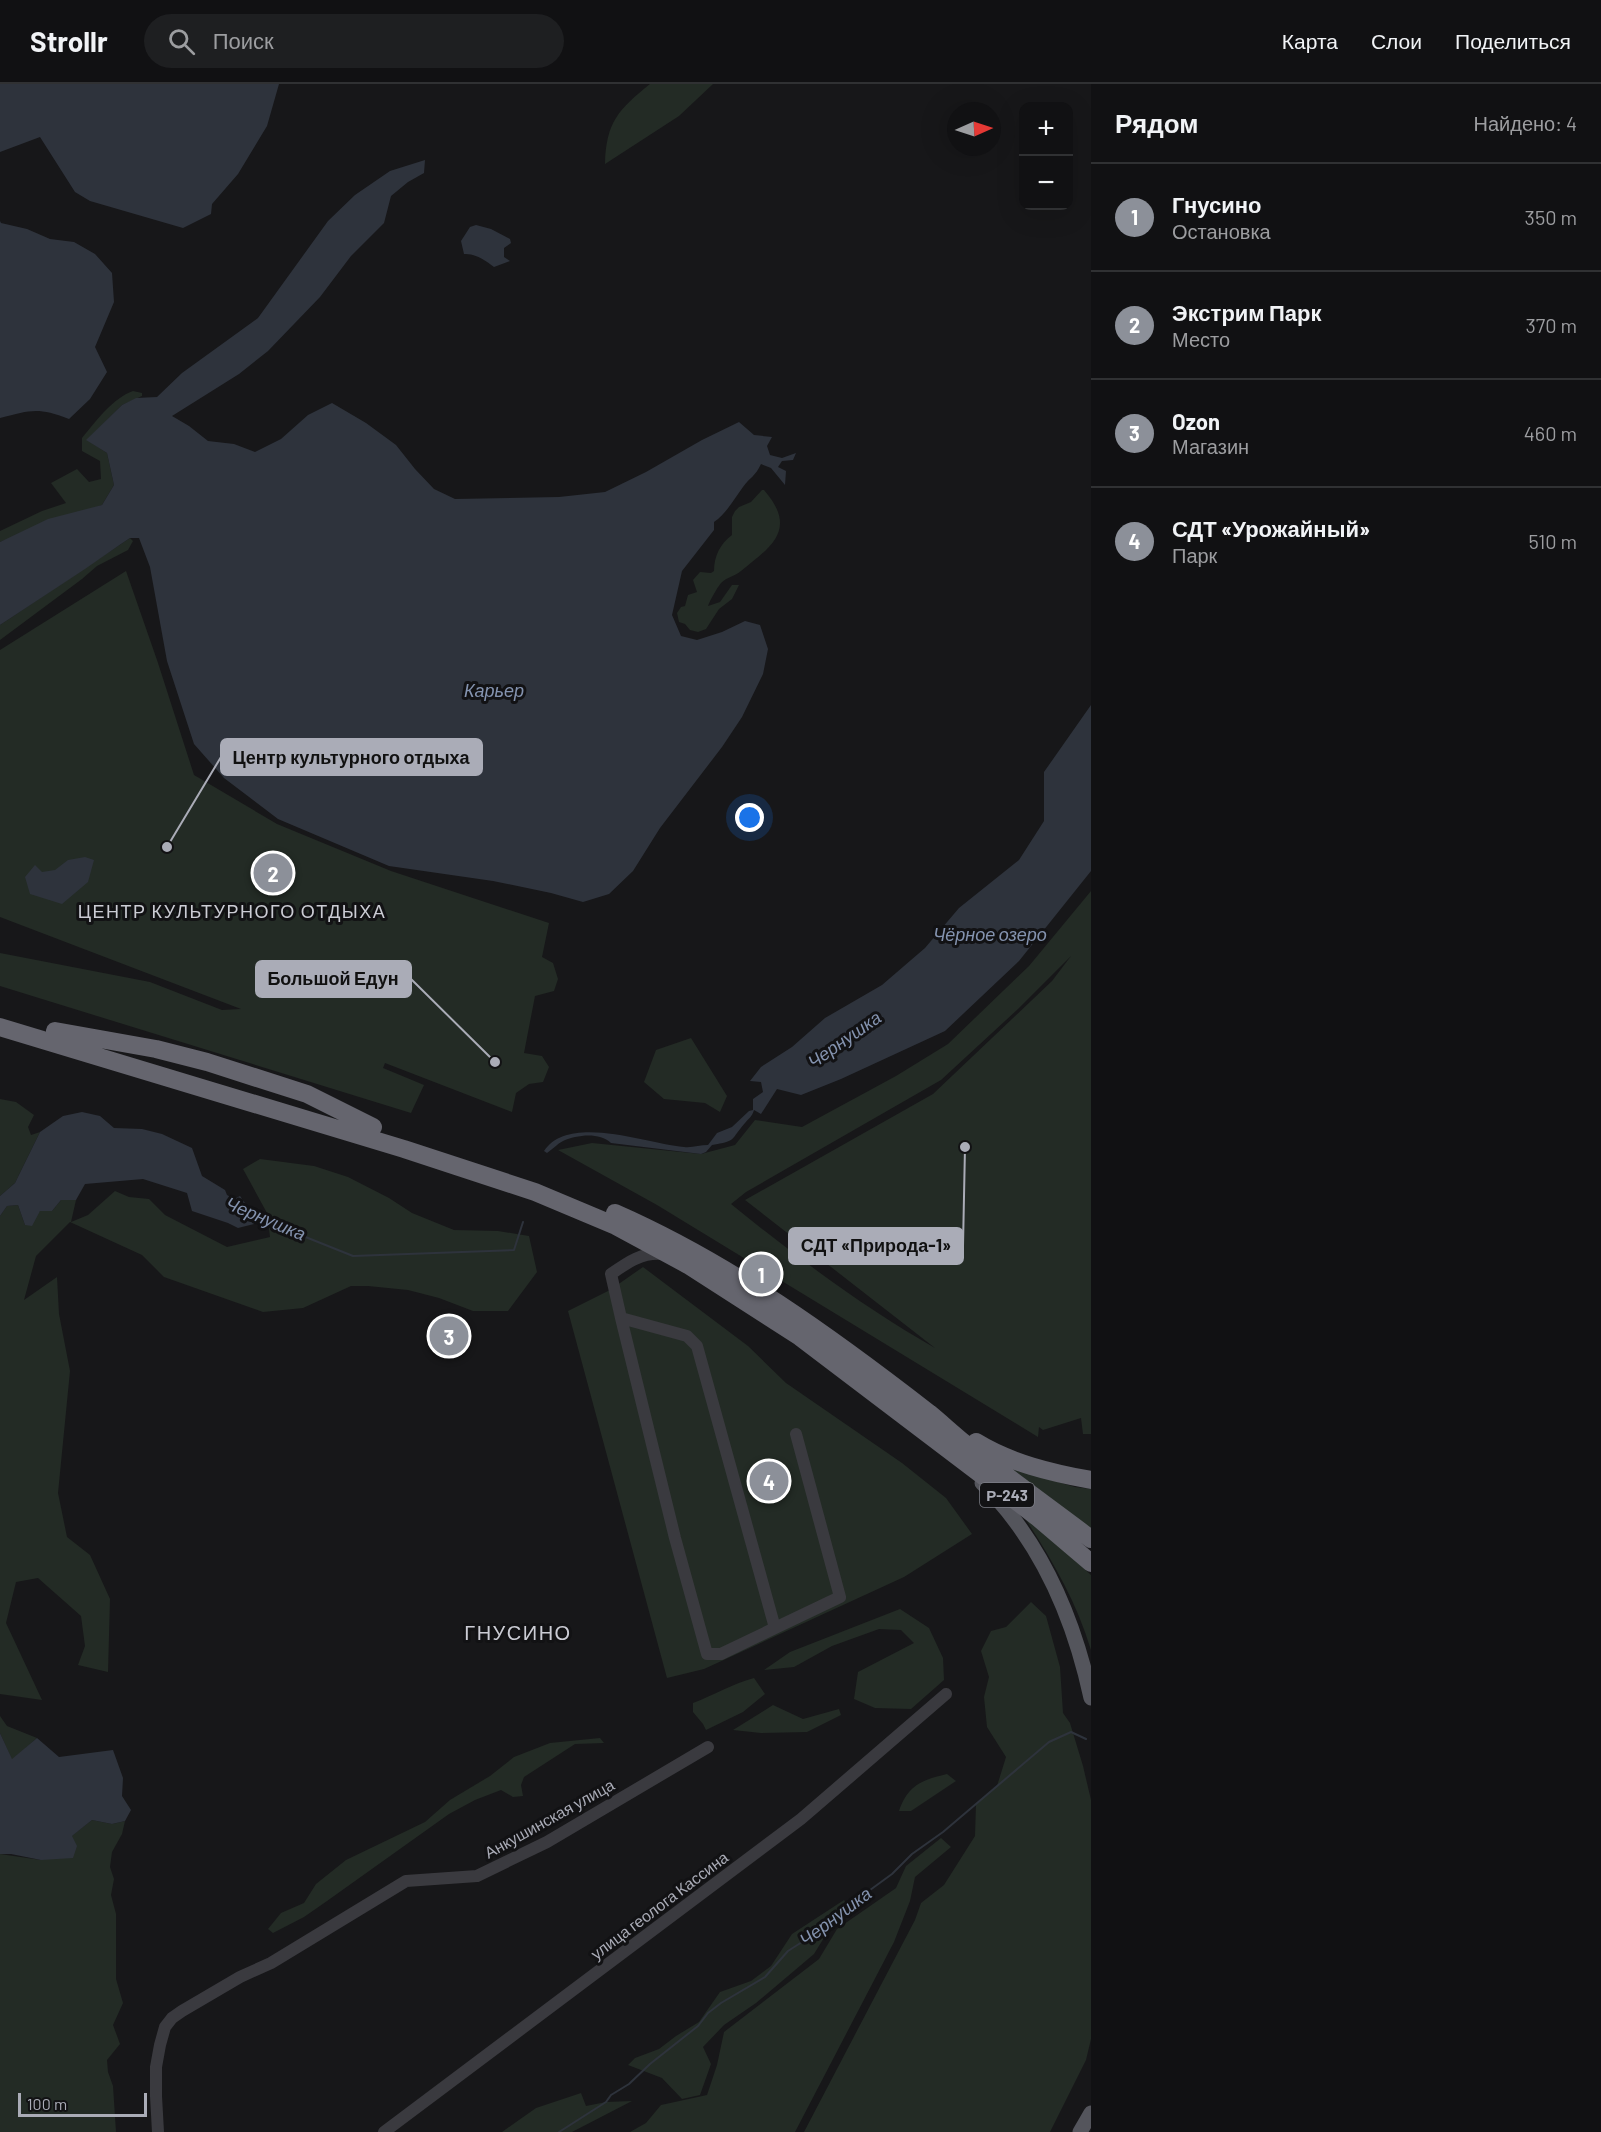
<!DOCTYPE html>
<html lang="ru">
<meta charset="utf-8">
<style>
:root{--surface:#111113;--page:#1e1f21;--text:#f1f3f6;--muted:#9c9da0;--line:#303133;--accent:#8c9099}
body{margin:0;font-family:Barlow,sans-serif;background:var(--page);color:var(--text)}
.controls{position:absolute;right:18px;top:18px;display:grid;overflow:hidden;border-radius:12px;box-shadow:0 6px 24px #0002}
.controls button{width:54px;height:54px;display:grid;place-items:center;padding:0;border:0;border-bottom:2px solid var(--line);background:var(--surface);color:var(--text);font:30px sans-serif}
.compass{position:absolute;left:947px;top:18px;width:54px;height:54px;border-radius:50%;background:var(--surface);box-shadow:0 6px 24px #0002;rotate:87deg}
.scale{position:absolute;left:18px;bottom:15px;width:129px;box-sizing:border-box;padding-left:6px;border:3px solid #aaacb7;border-top:0;font-size:16px;line-height:21px;white-space:nowrap;color:#aaacb7;-webkit-text-stroke:4px #121214;paint-order:stroke}
.you{position:absolute;left:750px;top:734px;width:21px;height:21px;margin:-15px;border:4px solid #fff;border-radius:50%;background:#1a73e8;box-shadow:0 0 0 9px #1a73e833}
.badge{display:grid;place-items:center;width:39px;height:39px;border-radius:50%;background:var(--accent);color:#fff;font-size:20px;font-weight:700}
.pin{position:absolute;translate:-50% -50%;border:3px solid #fff;box-shadow:0 2px 6px #0006}
.list{margin:0;padding:0;list-style:none}
h2{display:flex;justify-content:space-between;align-items:center;height:78px;margin:0;padding:0 24px;font-size:26px}
h2 small{font-size:20px;font-weight:400;color:var(--muted)}
.list li{display:grid;grid-template-columns:39px 1fr auto;gap:18px;align-items:center;box-sizing:border-box;height:108px;padding:0 24px;border-top:2px solid var(--line)}
.list b{display:block;font-size:22px;white-space:nowrap}
.list p{margin:0;font-size:20px;white-space:nowrap;color:var(--muted)}
.list em{font-size:20px;font-style:normal;color:var(--muted)}
.icon{flex:none;width:33px;height:33px;fill:none;stroke:currentColor;stroke-width:2;stroke-linecap:round;stroke-linejoin:round}
.map{position:relative;flex:none;width:1091px;height:2048px;overflow:hidden}
header{display:flex;align-items:center;gap:36px;box-sizing:border-box;height:84px;padding:0 30px;background:var(--surface);border-bottom:2px solid var(--line)}
header strong{font-size:28px}
nav{display:flex;gap:33px;margin-inline-start:auto;font-size:21px}
.search{width:420px;height:54px;background:var(--page);display:flex;align-items:center;gap:15px;box-sizing:border-box;padding:0 21px;border-radius:33px;color:var(--muted);font-size:22px}
main{display:flex}
aside{flex:1;background:var(--surface)}
.map>svg:first-child{display:block}
.green{fill:#232b25;fill-rule:evenodd}
.water{fill:#2e333c}
.lines{fill:none;stroke-linecap:round;stroke-linejoin:round}
.stream{stroke:#2e333c;stroke-width:2}
.minor{stroke:#3a3a3f;stroke-width:12}
.major{stroke:#54555c;stroke-width:15}
.highway{stroke:#65656e;stroke-width:18}
.labels{text-anchor:middle;dominant-baseline:central;stroke-width:6;stroke-linejoin:round;paint-order:stroke}
.shield{fill:#121214;stroke:#7c7e86;stroke-width:1.5}
.shield-label{font-size:15px;font-weight:bold;fill:#aaacb7}
.street-label{font-size:16px;fill:#aaacb7;stroke:#121214}
.water-label{font-size:18px;font-style:italic;fill:#8493af;stroke:#121214}
.neighbourhood-label{font-size:18px;letter-spacing:1.5px;fill:#cbccd4;stroke:#121214}
.quarter-label{font-size:20px;letter-spacing:1.5px;fill:#cbccd4;stroke:#121214}
.leader{fill:none;stroke:#aaacb7;stroke-width:2}
.callout-dot{fill:#aaacb7;stroke:#121214;stroke-width:2}
.callout{fill:#aaacb7;stroke:#aaacb7;stroke-width:2}
.callout-label{font-size:18px;text-anchor:middle;font-weight:bold;fill:#111}
</style>
<header>
<strong>Strollr</strong>
<div class="search"><svg class="icon" aria-label="search" viewBox="0 0 24 24"><circle cx="10" cy="10" r="6"/><path d="M15 15l6 6"/></svg>Поиск</div>
<nav><a>Карта</a><a>Слои</a><a>Поделиться</a></nav>
</header>
<main>
<div class="map">
<svg width="1091" height="2048" viewBox="0 0 1091 2048">
<rect width="100%" height="100%" fill="#171719"/>
<!-- green -->
<path class="green" d="M650 0H713L679 32 605 80C606 38 619 25 650 0Z
M133 307 142 309V312L122 321 87 356 107 369 114 401 102 421 0 458V447L42 427 66 419 51 399 77 385 89 398 101 395 100 377 82 367V354C96 337 113 314 133 307Z
M762 406H764C798 445 772 462 741 487 735 492 727 493 721 499 717 504 710 516 708 522L720 518 732 501H739L732 515 719 525 706 545 698 548 690 546 685 540 679 538 677 529 681 523 685 522 688 511 697 508 693 496 700 488 711 489 714 487C714 472 720 460 732 451V433L735 427 739 423 751 418Z
M130 454 133 457 128 466 97 482 82 495 0 556V541Z
M126 487 158 579 194 691 277 740 391 787 549 839 542 873 553 879 558 895 554 907 535 912 524 969 542 972 549 983 543 998 529 1000 516 1009 512 1028 385 979 383 984 424 1001 411 1029 0 902V869L150 898 222 926 241 925 0 833V566Z
M1091 807V1350H1083L1081 1334 1043 1346 1039 1343 1038 1353 657 1121 558 1066 592 1059 701 1070 735 1061 755 1036 802 1043 896 992 948 960 1029 882ZM1071 872 1052 897 933 1010 745 1116 935 1264C863 1223 795 1172 731 1120L746 1108 941 996 1018 925Z
M691 954 727 1012 720 1028 705 1019 664 1015 644 998 656 966Z
M0 1015 16 1018 34 1031 28 1043 31 1051 40 1048 15 1099 0 1112Z
M260 1075 314 1082 348 1093 389 1114 412 1129 454 1146 498 1147 529 1152 537 1188 508 1227H473L439 1214 408 1206 368 1202H351L303 1224 263 1228 164 1193 142 1171 70 1138 36 1172 24 1216 57 1193 59 1230 70 1287 58 1409 67 1453 90 1471 110 1515 108 1588 78 1581 85 1562 81 1532 38 1494 16 1498 6 1539 42 1616 0 1610V1132L7 1122 18 1121 25 1141 40 1127H52L61 1116H76L71 1138 88 1131 115 1107 129 1113 149 1115 165 1131 227 1163 270 1153 267 1129 243 1085Z
M643 1183 748 1262 786 1299 902 1379 946 1414 972 1450 904 1493 704 1585 667 1594 568 1227 610 1206Z
M1007 1383 1075 1403 1091 1405V1448Z
M1019 1425 1091 1491V1566C1075 1513 1049 1471 1019 1425Z
M1031 1518 1046 1532 1060 1583 1063 1629 1070 1639 1083 1682 1091 1716V1955L1086 1976 1050 2048H804L915 1836 921 1819 944 1801 975 1752 976 1720 997 1702 1006 1673 987 1643 984 1613 989 1593 981 1567 991 1547 1006 1543Z
M900 1525 929 1544 943 1574 944 1596 911 1625 875 1624 854 1615 858 1588 914 1559 901 1546 879 1545 832 1562 794 1583 764 1586 790 1568Z
M754 1594 765 1610 743 1628 706 1646 703 1640 693 1628V1619C714 1611 732 1600 754 1594Z
M773 1621 803 1635 839 1625 841 1631 807 1648 761 1649 733 1646Z
M0 1632 7 1642 37 1654 12 1676 0 1649Z
M600 1654 604 1659 575 1660 524 1693 521 1701 523 1712 513 1713 501 1706 475 1716 449 1730 327 1817 304 1833 273 1849 268 1845 281 1829 304 1819 316 1800 346 1776 425 1738 450 1716 490 1692 514 1673 550 1659Z
M947 1690 956 1697 911 1727H899C908 1701 922 1696 947 1690Z
M92 1736 112 1740 125 1737 122 1750 112 1768 110 1783 114 1795 111 1811 116 1830V1895L123 1919 113 1941 120 1960 107 1976 108 1988 113 2002 116 2048H0V1770L41 1776Z
M941 1754 951 1763 915 1793 910 1817 894 1858 795 2048H630L646 2039 661 2021 707 2011 717 1981 724 1948 819 1875 837 1845 896 1804 906 1782Z
M844 1816 851 1827 830 1844 814 1870 756 1919 724 1941 703 1963 711 1980 700 2011 682 2015 662 1994 628 1981 635 1974 659 1965 676 1952 699 1938 720 1908 751 1897 771 1882 792 1850Z
M581 2009 586 2022 606 2018 632 2017 572 2048H502L536 2024Z"/>
<!-- water -->
<path class="water" d="M0 0H279L267 42 238 90 212 120 211 130 183 144 90 117 75 108 40 53 0 68Z
M425 76 424 89 408 98 391 112 384 139 351 172 320 213 268 267 239 290 172 332 189 342 208 357 234 360 255 368 281 355 308 331 332 319 366 339 396 361 415 385 434 405 455 415 559 413 605 408 646 388 702 356 739 338 754 351 772 353 767 362 770 371 782 374 796 369 793 376 782 377 778 383 786 387 785 401 771 384 761 380C755 393 750 393 743 403 734 415 727 429 714 438V446L682 487 672 531 681 552 697 556 722 548 745 537 760 541 768 565 763 590 742 633 722 663 660 744 633 787 609 810 583 818 551 809 493 797 389 782 278 735 224 694 194 660 167 577 150 483 139 454H130L121 460 85 485 0 541V458L48 435 102 421 114 401 107 369 86 356 122 321 136 314 157 313 182 289 258 234 328 137 355 111 390 87Z
M0 137 1 139 27 145 50 155 74 158 95 170 112 189 114 218 95 263 107 288 90 315 69 335C38 323 31 326 0 334Z
M476 141 491 145 510 155 511 159 504 164V173L510 177 494 183C486 177 475 169 464 170L461 157 470 143Z
M1091 621V787L1019 877 945 947 841 995 801 1011 777 1005 761 1030 754 1026C752 1033 749 1034 745 1039 730 1056 737 1057 712 1061L706 1068 701 1070 611 1059C599 1048 577 1051 563 1057 557 1060 553 1065 547 1069L544 1067C569 1029 648 1060 684 1063 692 1064 700 1061 708 1061L717 1049 732 1043 749 1027 753 1026V1015L763 1008 761 998 750 997 761 983 792 963 825 934 882 901 925 864 959 824 1019 776 1044 737V688Z
M85 773 94 776 88 798 62 820 30 810 25 793 35 781 42 788 55 786 68 776Z
M82 1028 100 1032 114 1044 142 1045 162 1050 192 1064 202 1092 225 1106 227 1111 234 1115 240 1112 250 1126 263 1128 266 1137 238 1144 228 1139 192 1127 187 1109 143 1095 85 1100 76 1116H61L52 1127H40L32 1142 25 1141 18 1121 7 1122 0 1132V1112L15 1099 40 1048 63 1032Z
M0 1649 12 1675 37 1654 59 1673 113 1666 123 1694 122 1712 131 1726 125 1737 112 1740 92 1736 72 1752 77 1762 73 1774 41 1776 11 1770H0Z"/>
<g class="lines">
<!-- stream -->
<path class="stream" d="M263 1136 353 1172 514 1166 523 1138
M559 2048 606 2018 611 2011 629 2000 650 1980 698 1942 708 1929 721 1919 765 1893 788 1867 802 1858 809 1848 815 1843 829 1839 836 1830 851 1822 855 1817 892 1790 912 1770 943 1748 1049 1658 1071 1648 1086 1655"/>
<!-- minor -->
<path class="minor" d="M663 1170C642 1168 628 1178 611 1190L621 1234 687 1252 697 1262 775 1544 840 1513 796 1350
M621 1234 675 1454 707 1570H721L775 1544
M158 2048 156 2012V1983L160 1961 165 1943 172 1934 182 1927 240 1893 271 1879 406 1797 477 1792 547 1758 708 1663
M384 2048 801 1735 946 1610"/>
<!-- major -->
<path class="major" d="M982 1399C1041 1457 1074 1535 1091 1614
M1080 2048 1091 2029"/>
<!-- highway -->
<path class="highway" d="M0 943 404 1065 535 1108 616 1142 688 1181 800 1253 1037 1433 1091 1479
M55 947 156 965 207 978 307 1010 373 1043
M615 1129C729 1179 831 1253 929 1329 941 1339 952 1349 964 1359 1005 1392 1049 1423 1091 1455
M976 1358C1010 1379 1052 1389 1091 1396"/>
</g>
<g class="labels">
<!-- shield labels -->
<rect class="shield" x="980" y="1399" width="54" height="24" rx="4.5"/>
<g class="shield-label">
<text x="1007" y="1411">Р-243</text>
</g>
<!-- street labels -->
<g class="street-label">
<text transform="translate(549 1734) rotate(-29)">Анкушинская улица</text>
<text transform="translate(659 1821) rotate(-37)">улица геолога Кассина</text>
</g>
<!-- water labels -->
<g class="water-label">
<text x="494" y="606">Карьер</text>
<text x="990" y="850">Чёрное озеро</text>
<text transform="translate(844 955) rotate(-35)">Чернушка</text>
<text transform="translate(266 1134) rotate(23)">Чернушка</text>
<text transform="translate(835 1832) rotate(-37)">Чернушка</text>
</g>
<!-- neighbourhood labels -->
<g class="neighbourhood-label">
<text x="232" y="827">ЦЕНТР КУЛЬТУРНОГО ОТДЫХА</text>
</g>
<!-- quarter labels -->
<g class="quarter-label">
<text x="518" y="1548">ГНУСИНО</text>
</g>
</g>
<!-- callouts -->
<path class="leader" d="M167 763L221 673M495 978L411 895M965 1063L963 1162"/>
<g class="callout-dot">
<circle cx="167" cy="763" r="6"/>
<circle cx="495" cy="978" r="6"/>
<circle cx="965" cy="1063" r="6"/>
</g>
<g class="callout">
<rect x="221" y="655" width="261" height="36" rx="6"/>
<rect x="256" y="877" width="155" height="36" rx="6"/>
<rect x="789" y="1144" width="174" height="36" rx="6"/>
</g>
<g class="callout-label">
<text x="351" y="680">Центр культурного отдыха</text>
<text x="333" y="901">Большой Едун</text>
<text x="876" y="1168">СДТ «Природа-1»</text>
</g>
</svg>
<div class="controls">
<button>+</button>
<button>−</button>
</div>
<svg class="compass" viewBox="-18 -18 36 36"><path d="M0-13l5 13h-10z" fill="#e53935"/><path d="M0 13l5-13h-10z" fill="#9c9da0"/></svg>
<div class="scale">100 m</div>
<div class="you"></div>
<div class="pin badge" style="left:761px;top:1190px">1</div>
<div class="pin badge" style="left:273px;top:789px">2</div>
<div class="pin badge" style="left:449px;top:1252px">3</div>
<div class="pin badge" style="left:769px;top:1397px">4</div>
</div>
<aside>
<h2>Рядом<small>Найдено: 4</small></h2>
<ul class="list">
<li><span class="badge">1</span><div><b>Гнусино</b><p>Остановка</p></div><em>350 m</em></li>
<li><span class="badge">2</span><div><b>Экстрим Парк</b><p>Место</p></div><em>370 m</em></li>
<li><span class="badge">3</span><div><b>Ozon</b><p>Магазин</p></div><em>460 m</em></li>
<li><span class="badge">4</span><div><b>СДТ «Урожайный»</b><p>Парк</p></div><em>510 m</em></li>
</ul>
</aside>
</main>
